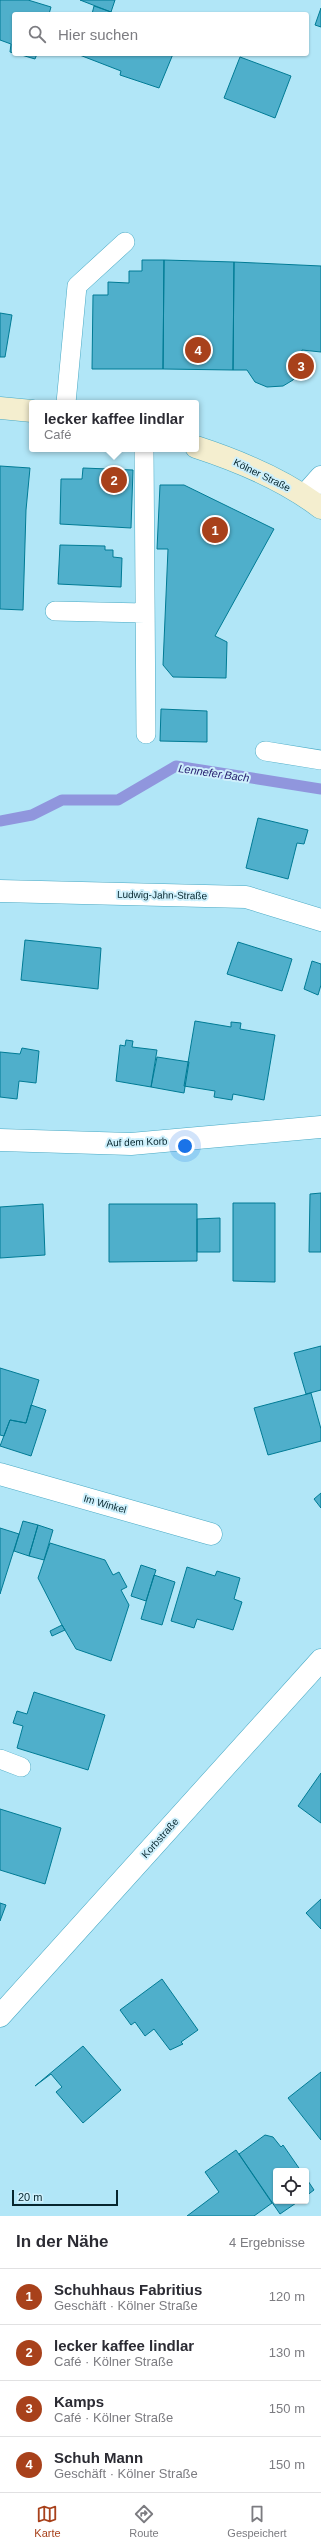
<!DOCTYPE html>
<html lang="de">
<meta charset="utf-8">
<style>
:root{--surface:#fff;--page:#f2f2f3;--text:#2b2b33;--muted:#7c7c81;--line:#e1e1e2;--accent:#a8411b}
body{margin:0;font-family:Helvetica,sans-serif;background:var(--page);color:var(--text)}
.controls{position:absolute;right:12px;bottom:12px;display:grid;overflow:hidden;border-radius:4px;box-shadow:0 1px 3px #0004}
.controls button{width:36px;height:36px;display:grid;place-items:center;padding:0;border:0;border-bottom:1px solid var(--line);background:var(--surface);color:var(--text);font:20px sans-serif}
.scale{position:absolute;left:12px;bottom:10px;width:106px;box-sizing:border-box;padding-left:4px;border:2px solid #06262e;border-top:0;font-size:11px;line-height:14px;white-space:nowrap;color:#06262e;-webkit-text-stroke:3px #cef0fc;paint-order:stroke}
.you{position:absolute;left:185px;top:1146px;width:14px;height:14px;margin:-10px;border:3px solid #fff;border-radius:50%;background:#1a73e8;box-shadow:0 0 0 6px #1a73e833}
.badge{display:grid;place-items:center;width:26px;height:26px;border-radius:50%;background:var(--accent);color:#fff;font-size:13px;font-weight:700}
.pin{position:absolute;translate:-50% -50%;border:2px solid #fff;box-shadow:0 1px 4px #0006}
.popup{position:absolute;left:29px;top:400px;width:170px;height:52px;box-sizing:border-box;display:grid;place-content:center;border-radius:4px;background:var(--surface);filter:drop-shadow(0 1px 3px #0005);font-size:13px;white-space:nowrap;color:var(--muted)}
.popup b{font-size:15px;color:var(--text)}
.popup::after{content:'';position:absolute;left:50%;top:100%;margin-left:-8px;border:8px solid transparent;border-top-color:var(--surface)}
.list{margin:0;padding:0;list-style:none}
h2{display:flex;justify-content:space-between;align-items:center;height:52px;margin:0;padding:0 16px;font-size:17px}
h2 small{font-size:13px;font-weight:400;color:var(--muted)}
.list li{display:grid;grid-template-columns:26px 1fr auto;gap:12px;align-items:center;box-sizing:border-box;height:56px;padding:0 16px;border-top:1px solid var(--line)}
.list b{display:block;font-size:15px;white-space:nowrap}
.list p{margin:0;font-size:13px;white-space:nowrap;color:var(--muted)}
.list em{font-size:13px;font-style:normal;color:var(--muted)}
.icon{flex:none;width:22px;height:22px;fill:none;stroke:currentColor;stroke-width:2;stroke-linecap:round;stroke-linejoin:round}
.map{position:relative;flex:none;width:321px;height:2216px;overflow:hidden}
.search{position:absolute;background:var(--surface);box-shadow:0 1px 3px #0004;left:12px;right:12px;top:12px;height:44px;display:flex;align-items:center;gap:10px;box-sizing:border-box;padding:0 14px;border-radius:4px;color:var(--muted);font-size:15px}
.sheet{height:276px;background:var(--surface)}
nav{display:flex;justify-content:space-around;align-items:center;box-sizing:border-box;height:56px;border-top:1px solid var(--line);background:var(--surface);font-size:11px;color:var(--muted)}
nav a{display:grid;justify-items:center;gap:2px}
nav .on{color:var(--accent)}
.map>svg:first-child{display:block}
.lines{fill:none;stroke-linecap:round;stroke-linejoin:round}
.stream{stroke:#9096dd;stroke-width:11}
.building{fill:#4fafcb;stroke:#007b95}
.lane-casing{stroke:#48a9c4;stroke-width:20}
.street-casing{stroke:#48a9c4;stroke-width:23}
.secondary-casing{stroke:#48a9c4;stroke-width:23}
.lane{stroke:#fff;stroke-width:19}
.street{stroke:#fff;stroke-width:22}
.secondary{stroke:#f4eecf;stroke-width:22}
.labels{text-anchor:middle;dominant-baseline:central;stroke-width:4;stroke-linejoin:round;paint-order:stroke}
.street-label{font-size:10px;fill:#06262e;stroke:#cef0fc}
.water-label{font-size:11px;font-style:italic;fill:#231a6c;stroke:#cef0fc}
</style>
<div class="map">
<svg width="321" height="2216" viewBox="0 0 321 2216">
<rect width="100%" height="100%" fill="#b1e6f7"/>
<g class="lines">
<!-- stream -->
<path class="stream" d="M0 821 32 815 62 800H118L176 766 321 789"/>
</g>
<!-- building -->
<path class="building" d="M0 0H28L51 7 49 14H14V53L10 52 11 44 0 40Z
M80 0H115L111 12Z
M94 6 111 12 117 14H92Z
M321 8V27L315 25Z
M18 54H37L35 59Z
M77 54H173L159 88 120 75 121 71Z
M240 57 291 76 275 118 224 98Z
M142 260H164L163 369H92L93 295H108V282L129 283V271H142Z
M164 260 234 262 233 370 163 369Z
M234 262 321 266V352L302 350 300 371 293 380 283 386 267 387 255 382 247 370H233Z
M0 313 12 315 5 357H0Z
M0 466 30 468 26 510 23 610 0 609Z
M83 468 133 470 131 528 60 524 61 479H82Z
M160 485H184L274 529 215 636 227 642 226 678 173 677 163 665 168 549H157Z
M60 545 105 546V550H113V557L122 558 121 587 58 584Z
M161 709 207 711V742L160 741Z
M258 818 308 830 304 844 297 843 288 879 246 868Z
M25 940 101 948 98 989 21 980Z
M238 942 292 959 282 991 227 974Z
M312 961 321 964V985L318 995 304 989Z
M195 1021 231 1027V1022L241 1023 240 1029 275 1035 264 1100 233 1094 232 1100 214 1097 215 1091 184 1086Z
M126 1040 133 1041 132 1047 157 1050 151 1087 116 1081 120 1045 125 1046Z
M22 1048 39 1051 36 1083 19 1081 17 1099 0 1097V1052L20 1054Z
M157 1057 189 1062 184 1093 151 1087Z
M321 1193V1252H309L310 1194Z
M233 1203H275V1282L233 1281Z
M43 1204 45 1255 0 1258V1207Z
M109 1204H197V1261L109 1262Z
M220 1218V1252H197V1219Z
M321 1346V1390L306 1394 294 1353Z
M0 1368 39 1380 26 1423 10 1420 4 1436 0 1435Z
M311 1393 321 1429V1441L268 1455 254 1408Z
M31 1405 46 1410 31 1456 0 1446 10 1420 26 1423Z
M321 1493V1508L314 1499Z
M23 1521 38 1525 29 1556 14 1551Z
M38 1525 53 1530 44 1560 29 1556Z
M0 1528 19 1534 0 1594Z
M50 1543 105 1560 113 1575 119 1572 127 1587 121 1590 129 1605 111 1661 76 1649 62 1625 38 1578Z
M141 1565 156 1570 146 1601 131 1596Z
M187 1567 215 1576 217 1571 240 1578 234 1599 242 1602 233 1630 197 1619 194 1628 171 1621Z
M154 1575 175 1582 162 1625 141 1619Z
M62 1625 65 1630 52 1636 50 1631Z
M34 1692 105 1715 88 1770 17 1748 23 1726 13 1723 17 1711 27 1714Z
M321 1773V1823L298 1806Z
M0 1809 61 1828 45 1884 0 1870Z
M321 1899V1929L306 1913Z
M0 1903 6 1905 0 1921Z
M162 1979 198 2030 181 2042 183 2044 170 2050 154 2029 145 2036 135 2022 131 2025 120 2010Z
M83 2046 121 2090 83 2123 56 2092 62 2087 51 2074 35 2086Z
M321 2072V2140L288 2098Z
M265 2135 273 2137 281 2147 283 2145 301 2171H276V2201H299L280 2214 239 2154Z
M236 2150 272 2203 254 2216H187L219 2192 205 2172Z
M306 2178 314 2190 306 2196Z"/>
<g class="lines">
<!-- lane casing -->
<g class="lane-casing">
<path id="lane" d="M66 403 77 286 125 242
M144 449 146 734
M55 611 145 613
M265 751 321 760
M0 1759 21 1767"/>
</g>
<!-- street casing -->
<g class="street-casing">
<path id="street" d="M305 495 321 477
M0 891 246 897 321 920
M0 1140 131 1144 321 1127
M0 1474 211 1534
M0 2016 321 1660"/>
</g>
<!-- secondary casing -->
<g class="secondary-casing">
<path id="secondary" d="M0 408 32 411
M196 447C239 461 285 480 321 508"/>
</g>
<!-- lane -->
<use href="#lane" class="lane"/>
<!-- street -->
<use href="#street" class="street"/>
<!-- secondary -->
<use href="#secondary" class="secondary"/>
</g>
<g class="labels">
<!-- street labels -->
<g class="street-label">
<text transform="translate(262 475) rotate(26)">Kölner Straße</text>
<text transform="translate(162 895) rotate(1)">Ludwig-Jahn-Straße</text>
<text transform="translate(137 1142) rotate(-2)">Auf dem Korb</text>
<text transform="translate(105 1504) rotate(16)">Im Winkel</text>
<text transform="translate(160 1838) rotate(-48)">Korbstraße</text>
</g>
<!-- water labels -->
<g class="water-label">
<text transform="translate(214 773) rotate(8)">Lennefer Bach</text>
</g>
</g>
</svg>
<div class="controls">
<button><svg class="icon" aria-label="locate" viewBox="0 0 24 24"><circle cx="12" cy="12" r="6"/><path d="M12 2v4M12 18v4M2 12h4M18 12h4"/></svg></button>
</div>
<div class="scale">20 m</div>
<div class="you"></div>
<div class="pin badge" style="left:215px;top:530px">1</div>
<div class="pin badge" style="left:114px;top:480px">2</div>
<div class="popup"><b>lecker kaffee lindlar</b>Café</div>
<div class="pin badge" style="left:301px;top:366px">3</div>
<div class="pin badge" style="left:198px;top:350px">4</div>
<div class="search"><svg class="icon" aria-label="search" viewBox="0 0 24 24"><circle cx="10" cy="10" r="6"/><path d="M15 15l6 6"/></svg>Hier suchen</div>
</div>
<section class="sheet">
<h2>In der Nähe<small>4 Ergebnisse</small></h2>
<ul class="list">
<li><span class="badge">1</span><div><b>Schuhhaus Fabritius</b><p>Geschäft · Kölner Straße</p></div><em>120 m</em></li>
<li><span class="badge">2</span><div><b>lecker kaffee lindlar</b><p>Café · Kölner Straße</p></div><em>130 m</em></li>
<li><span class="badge">3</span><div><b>Kamps</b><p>Café · Kölner Straße</p></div><em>150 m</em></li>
<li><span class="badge">4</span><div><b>Schuh Mann</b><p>Geschäft · Kölner Straße</p></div><em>150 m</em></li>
</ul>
</section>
<nav>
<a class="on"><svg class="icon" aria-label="map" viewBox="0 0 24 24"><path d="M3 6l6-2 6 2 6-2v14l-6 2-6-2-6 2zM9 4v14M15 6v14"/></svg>Karte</a>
<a><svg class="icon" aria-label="directions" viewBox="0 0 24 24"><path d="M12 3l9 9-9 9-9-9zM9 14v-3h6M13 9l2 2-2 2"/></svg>Route</a>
<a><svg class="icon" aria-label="saved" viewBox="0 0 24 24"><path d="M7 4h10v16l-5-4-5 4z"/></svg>Gespeichert</a>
</nav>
